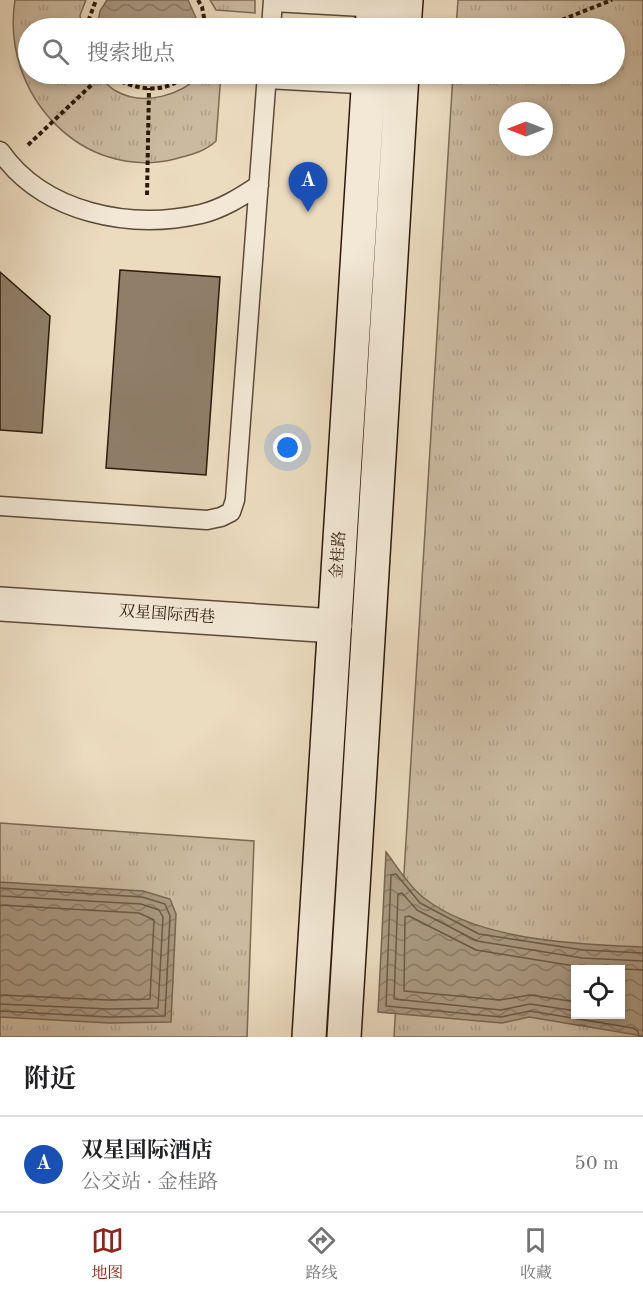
<!DOCTYPE html>
<html lang="zh">
<meta charset="utf-8">
<style>
:root{--surface:#fff;--page:#f6f6f6;--text:#202124;--muted:#757577;--line:#e0e0e0;--accent:#8f2418}
body{margin:0;font-family:"Old Standard TT","Noto Serif SC",serif;background:var(--page);color:var(--text)}
.controls{position:absolute;right:18px;bottom:18px;display:grid;overflow:hidden;border-radius:0px;box-shadow:0 3px 9px #0003}
.controls button{width:54px;height:54px;display:grid;place-items:center;padding:0;border:0;border-bottom:2px solid var(--line);background:var(--surface);color:var(--text);font:30px sans-serif}
.compass{position:absolute;left:499px;top:102px;width:54px;height:54px;border-radius:50%;background:var(--surface);box-shadow:0 3px 9px #0003;rotate:270deg}
.you{position:absolute;left:288px;top:448px;width:21px;height:21px;margin:-15px;border:4px solid #fff;border-radius:50%;background:#1a73e8;box-shadow:0 0 0 9px #1a73e833}
.badge{display:grid;place-items:center;width:39px;height:39px;border-radius:50%;background:var(--accent);color:#fff;font-size:20px;font-weight:700}
.pin{position:absolute;translate:-50% -50px;filter:drop-shadow(0 2px 3px #0008)}
.pin::after{content:'';position:absolute;top:32px;width:21px;height:18px;background:inherit;clip-path:polygon(0 0,100% 0,50% 100%)}
.list{margin:0;padding:0;list-style:none}
h2{display:flex;justify-content:space-between;align-items:center;height:78px;margin:0;padding:0 24px;font-size:26px}
h2 small{font-size:20px;font-weight:400;color:var(--muted)}
.list li{display:grid;grid-template-columns:39px 1fr auto;gap:18px;align-items:center;box-sizing:border-box;height:96px;padding:0 24px;border-top:2px solid var(--line)}
.list b{display:block;font-size:22px;white-space:nowrap}
.list p{margin:0;font-size:20px;white-space:nowrap;color:var(--muted)}
.list em{font-size:20px;font-style:normal;color:var(--muted)}
.icon{flex:none;width:33px;height:33px;fill:none;stroke:currentColor;stroke-width:2;stroke-linecap:round;stroke-linejoin:round}
.map{position:relative;flex:none;width:643px;height:1037px;overflow:hidden}
.search{position:absolute;background:var(--surface);box-shadow:0 3px 9px #0003;left:18px;right:18px;top:18px;height:66px;display:flex;align-items:center;gap:15px;box-sizing:border-box;padding:0 21px;border-radius:33px;color:var(--muted);font-size:22px}
.sheet{height:174px;background:var(--surface)}
nav{display:flex;justify-content:space-around;align-items:center;box-sizing:border-box;height:84px;border-top:2px solid var(--line);background:var(--surface);font-size:16px;color:var(--muted)}
nav a{display:grid;justify-items:center;gap:3px}
nav .on{color:var(--accent)}
.map>svg:first-child{display:block}
.grass{fill:url(#grass-tufts);stroke:#7c6a56;stroke-width:1.5;fill-rule:evenodd}
.water{fill:url(#water-waves);stroke:#786652;stroke-width:1.5;fill-rule:evenodd}
.lines{fill:none;stroke-linecap:round;stroke-linejoin:round}
.shore{stroke:#6c5a46;stroke-width:1.5}
.building{fill:#907e69;stroke:#2d1a0b;stroke-width:1.5}
.lane-casing{stroke:#5c4a38;stroke-width:21}
.street-casing{stroke:#5c4a38;stroke-width:36}
.secondary-casing{stroke:#2d1a0b;stroke-width:36}
.path{stroke:#2d1a0b;stroke-width:4;stroke-dasharray:4.5 3;stroke-linecap:butt}
.lane{stroke:#f2e8d5;stroke-width:18}
.street{stroke:#f2e8d5;stroke-width:33}
.secondary{stroke:#f2e8d5;stroke-width:33}
.labels{text-anchor:middle;dominant-baseline:central;stroke-width:4.5;stroke-linejoin:round;paint-order:stroke}
.street-label{font-size:16px;fill:#2d1a0b;stroke:#f2e8d5}
</style>
<div class="map">
<svg width="643" height="1037" viewBox="0 0 643 1037">
<defs>
<pattern id="grass-tufts" width="24" height="20" patternUnits="userSpaceOnUse" patternTransform="scale(1.5)"><rect width="24" height="20" fill="#cbbaa0"/><path d="M3 7l-1-3M5 7V3M7 7l1-3M15 17l-1-3M17 17v-4M19 17l1-3" fill="none" stroke="#af9f88"/></pattern>
<pattern id="water-waves" width="16" height="10" patternUnits="userSpaceOnUse" patternTransform="scale(1.5)"><rect width="16" height="10" fill="#aa9982"/><path d="M0 5q4-4 8 0t8 0" fill="none" stroke="#8b7c69"/></pattern>
</defs>
<rect width="100%" height="100%" fill="#ebdbbf"/>
<filter id="stains"><feTurbulence type="fractalNoise" baseFrequency=".00333" numOctaves="4"/><feColorMatrix values="0 0 0 0 .2 0 0 0 0 .09 0 0 0 0 .02 0 0 0 .5 -.17"/></filter>
<radialGradient id="worn" r=".72"><stop offset=".6" stop-color="#630" stop-opacity="0"/><stop offset="1" stop-color="#630" stop-opacity=".3"/></radialGradient>
<!-- grass -->
<path class="grass" d="M15 0H86L80 15 81 28H28V74C40 74 87 70 94 74 102 77 108 87 116 91 144 107 181 95 202 74H221L216 141C205 152 189 155 175 159 82 182 0 94 15 0Z
M210 0H255V13L216 10Z
M458 0H643V1037H394L453 74H614V28H456ZM508 111H544V147H508ZM576 970H620V1014H576Z
M0 823 254 841 247 1037H0Z"/>
<!-- water -->
<path class="water" d="M107 0H188L196 18 197 28H97L100 11Z
M124 74H172C157 83 139 83 124 74Z
M386 852C397 866 409 887 424 898 479 941 576 944 643 947V1036L529 1017 502 1023 378 1012ZM576 970H620V1014H576Z
M0 882 143 891 170 899 176 914 171 1022 109 1023 0 1017Z"/>
<g class="lines">
<!-- shore -->
<path class="shore" d="M0 888 142 897 165 904 170 916 165 1016 109 1017 0 1011
M0 896 141 904 159 910 163 917 158 1008 109 1009 0 1004
M0 905 139 913 154 920 150 999 109 1000 0 995
M576 1002 530 995 500 1000 404 991 405 917 409 916 476 950 581 967 643 970
M576 1011 530 1004 501 1010 394 999 398 894 402 893 417 910 477 941 582 958 643 961
M639 1037 638 1031 633 1028 530 1011 501 1017 386 1006 391 875 396 874 420 903 479 934 583 950 643 953"/>
</g>
<!-- building -->
<path class="building" d="M120 270 220 277 206 475 106 468Z
M0 272 50 316 42 433 0 430Z"/>
<g class="lines">
<!-- lane casing -->
<g class="lane-casing">
<path id="lane" d="M273 2 380 8
M271 28 273 0
M267 79 376 85
M0 151C44 214 131 230 201 214 222 209 241 197 259 185
M0 506 207 520 221 517 231 512 235 500 267 74"/>
</g>
<!-- street casing -->
<g class="street-casing">
<path id="street" d="M0 604 335 626"/>
</g>
<!-- secondary casing -->
<g class="secondary-casing">
<path id="secondary" d="M372 28 374 0
M404 28 406 0
M309 1037 369 74
M344 1037 402 74"/>
</g>
<!-- path -->
<path class="path" d="M198 0 202 7 206 28
M89 28V19L96 0
M541 28 612 0
M108 74C130 89 165 97 186 74
M28 145 103 74
M147 195 149 88"/>
<!-- lane -->
<use href="#lane" class="lane"/>
<!-- street -->
<use href="#street" class="street"/>
<!-- secondary -->
<use href="#secondary" class="secondary"/>
</g>
<g class="labels">
<!-- street labels -->
<g class="street-label">
<text transform="translate(339 555) rotate(-86)">金桂路</text>
<text transform="translate(167 615) rotate(4)">双星国际西巷</text>
</g>
</g>
<rect width="100%" height="100%" filter="url(#stains)"/>
<rect width="100%" height="100%" fill="url(#worn)"/>
</svg>
<div class="controls">
<button><svg class="icon" aria-label="locate" viewBox="0 0 24 24"><circle cx="12" cy="12" r="6"/><path d="M12 2v4M12 18v4M2 12h4M18 12h4"/></svg></button>
</div>
<svg class="compass" viewBox="-18 -18 36 36"><path d="M0-13l5 13h-10z" fill="#e53935"/><path d="M0 13l5-13h-10z" fill="#757577"/></svg>
<div class="you"></div>
<div class="pin badge" style="left:308px;top:212px;background:#1a4fb4">A</div>
<div class="search"><svg class="icon" aria-label="search" viewBox="0 0 24 24"><circle cx="10" cy="10" r="6"/><path d="M15 15l6 6"/></svg>搜索地点</div>
</div>
<section class="sheet">
<h2>附近<small></small></h2>
<ul class="list">
<li><span class="badge" style="background:#1a4fb4">A</span><div><b>双星国际酒店</b><p>公交站 · 金桂路</p></div><em>50 m</em></li>
</ul>
</section>
<nav>
<a class="on"><svg class="icon" aria-label="map" viewBox="0 0 24 24"><path d="M3 6l6-2 6 2 6-2v14l-6 2-6-2-6 2zM9 4v14M15 6v14"/></svg>地图</a>
<a><svg class="icon" aria-label="directions" viewBox="0 0 24 24"><path d="M12 3l9 9-9 9-9-9zM9 14v-3h6M13 9l2 2-2 2"/></svg>路线</a>
<a><svg class="icon" aria-label="saved" viewBox="0 0 24 24"><path d="M7 4h10v16l-5-4-5 4z"/></svg>收藏</a>
</nav>
